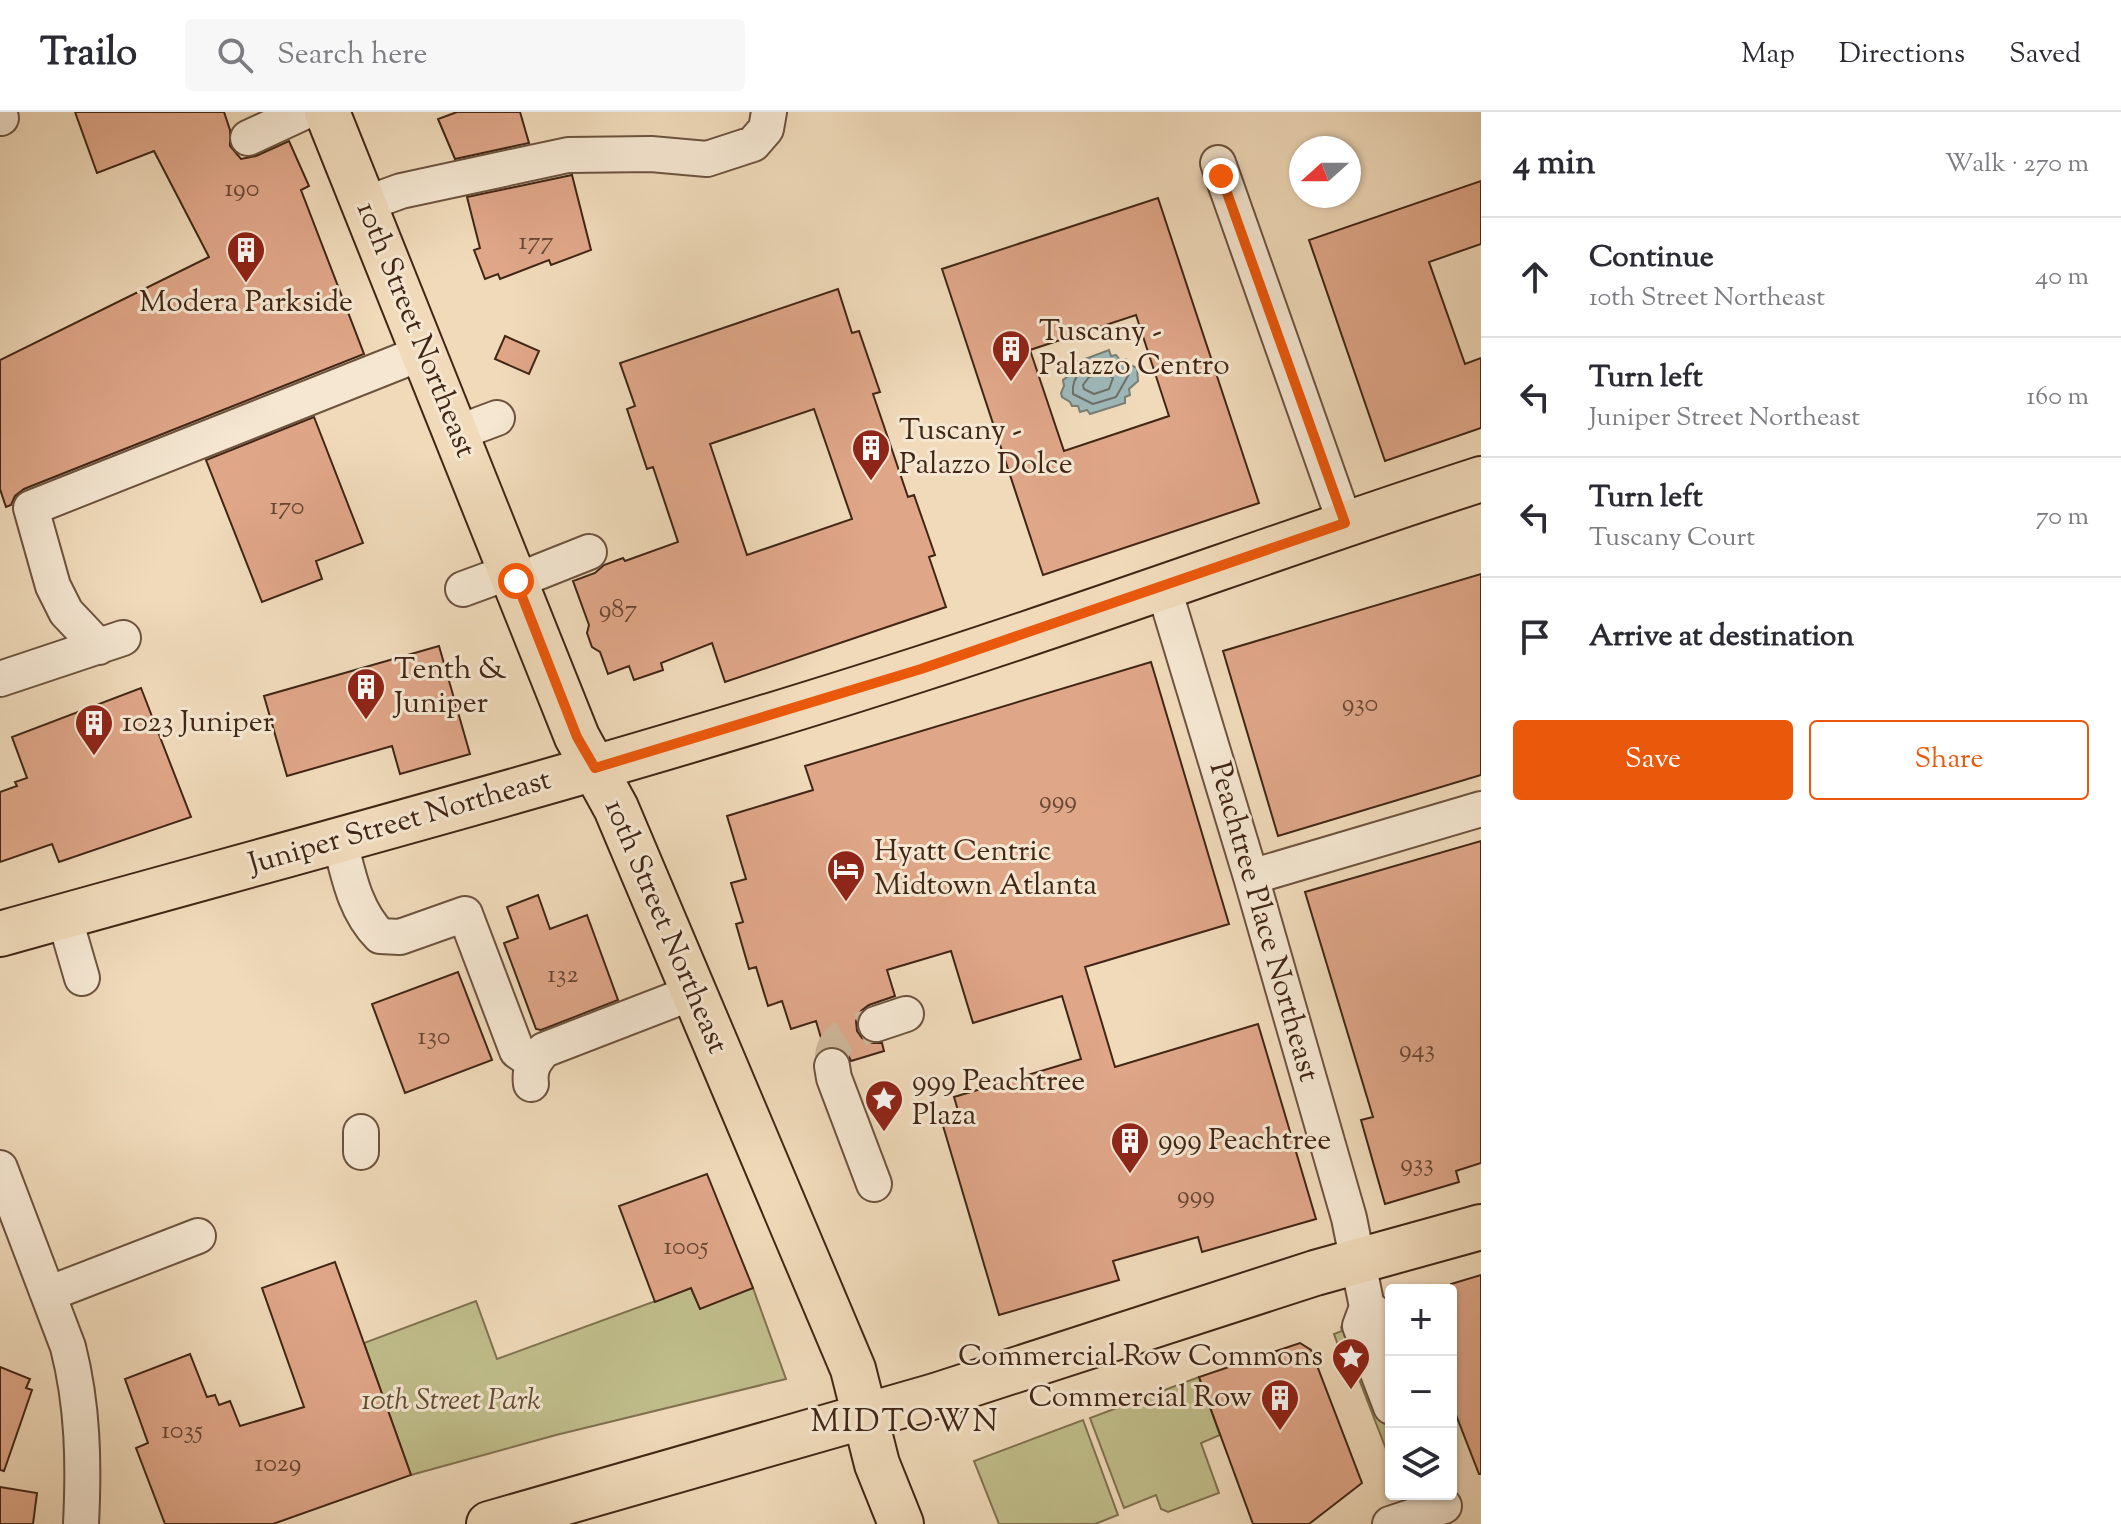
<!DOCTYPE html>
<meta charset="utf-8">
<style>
:root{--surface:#fff;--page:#f7f7f7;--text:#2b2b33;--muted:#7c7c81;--line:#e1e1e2;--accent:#ea580c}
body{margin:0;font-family:"Sorts Mill Goudy",serif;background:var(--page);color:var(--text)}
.controls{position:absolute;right:24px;bottom:24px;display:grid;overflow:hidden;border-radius:8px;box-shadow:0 2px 6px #0004}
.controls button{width:72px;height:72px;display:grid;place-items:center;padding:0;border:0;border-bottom:2px solid var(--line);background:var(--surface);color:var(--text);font:40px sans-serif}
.compass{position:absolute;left:1289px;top:24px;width:72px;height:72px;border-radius:50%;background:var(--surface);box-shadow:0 2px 6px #0004;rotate:249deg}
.stop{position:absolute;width:24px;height:24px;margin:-18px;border:6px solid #ea580c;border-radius:50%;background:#fff}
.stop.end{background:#ea580c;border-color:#fff;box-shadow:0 2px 8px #0008}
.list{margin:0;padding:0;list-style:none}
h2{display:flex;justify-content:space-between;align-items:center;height:104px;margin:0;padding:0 32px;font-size:34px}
h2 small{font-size:26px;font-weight:400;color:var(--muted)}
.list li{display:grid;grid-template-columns:52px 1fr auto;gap:24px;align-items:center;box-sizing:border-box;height:120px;padding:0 32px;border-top:2px solid var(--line)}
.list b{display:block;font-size:30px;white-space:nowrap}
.list p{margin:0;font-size:26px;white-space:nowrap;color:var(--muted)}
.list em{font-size:26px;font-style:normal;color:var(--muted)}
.actions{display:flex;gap:16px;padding:24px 32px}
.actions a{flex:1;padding:18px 0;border:2px solid var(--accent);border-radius:8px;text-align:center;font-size:28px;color:var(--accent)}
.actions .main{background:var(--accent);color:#fff}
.icon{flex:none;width:44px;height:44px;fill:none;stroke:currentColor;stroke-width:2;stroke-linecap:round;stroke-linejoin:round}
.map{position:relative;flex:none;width:1481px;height:1412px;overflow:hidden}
header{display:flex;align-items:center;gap:48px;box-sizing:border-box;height:112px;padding:0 40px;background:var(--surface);border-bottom:2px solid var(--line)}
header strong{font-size:38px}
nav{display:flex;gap:44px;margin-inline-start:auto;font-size:28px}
.search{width:560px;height:72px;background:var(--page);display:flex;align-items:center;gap:20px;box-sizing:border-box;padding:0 28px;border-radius:8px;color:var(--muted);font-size:30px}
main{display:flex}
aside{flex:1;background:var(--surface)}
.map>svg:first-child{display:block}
.green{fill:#c0be8b;stroke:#807250;stroke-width:2}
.water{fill:#9db8b9;stroke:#787e77;stroke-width:2}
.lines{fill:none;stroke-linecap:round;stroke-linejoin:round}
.shore{stroke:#6f6f67;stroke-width:2}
.building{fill:#dfa688;stroke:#412615;stroke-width:2;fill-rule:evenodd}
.minor-tunnel{stroke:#cdb699;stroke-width:34;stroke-dasharray:34 17;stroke-linecap:butt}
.minor-casing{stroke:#6d533e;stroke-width:38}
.major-casing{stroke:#412615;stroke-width:48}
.minor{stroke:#f5e7d2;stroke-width:34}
.major{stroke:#f0daba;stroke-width:44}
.route{stroke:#ea580c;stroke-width:10}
.labels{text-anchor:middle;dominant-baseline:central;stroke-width:6;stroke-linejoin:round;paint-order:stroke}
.number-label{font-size:26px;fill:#684632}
.poi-label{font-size:30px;fill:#412615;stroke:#f5e7d2;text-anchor:start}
.street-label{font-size:30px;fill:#412615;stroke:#f5e7d2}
.park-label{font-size:30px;font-style:italic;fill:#614c32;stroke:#f5e7d2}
.neighbourhood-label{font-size:32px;letter-spacing:2px;fill:#412615;stroke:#f5e7d2}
</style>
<header>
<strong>Trailo</strong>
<div class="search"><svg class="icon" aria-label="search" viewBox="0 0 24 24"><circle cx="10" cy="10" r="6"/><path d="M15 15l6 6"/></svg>Search here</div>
<nav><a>Map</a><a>Directions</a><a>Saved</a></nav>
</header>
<main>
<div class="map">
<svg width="1481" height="1412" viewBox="0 0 1481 1412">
<rect width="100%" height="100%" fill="#f0daba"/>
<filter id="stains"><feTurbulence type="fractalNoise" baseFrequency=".0025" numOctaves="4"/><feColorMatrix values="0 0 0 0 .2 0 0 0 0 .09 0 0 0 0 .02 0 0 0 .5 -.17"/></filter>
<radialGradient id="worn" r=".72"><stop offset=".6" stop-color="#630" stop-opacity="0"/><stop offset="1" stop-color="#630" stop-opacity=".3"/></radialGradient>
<!-- green -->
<path class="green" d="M691 1176 700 1196 753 1176 786 1267 556 1323 411 1363 364 1231 476 1189 497 1247Z
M1349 1212 1391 1320V1350L1345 1231 1338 1233 1334 1222 1342 1219 1341 1215Z
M1199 1265 1220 1323 1201 1331 1219 1381 1168 1400 1161 1397 1156 1383 1124 1396 1090 1306Z
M1083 1308 1118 1403 1095 1412H999L974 1349Z"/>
<!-- water -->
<path class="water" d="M1109 238 1111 244 1116 243 1120 248 1126 247 1128 252 1137 256 1138 269 1129 277 1130 283 1125 285V291L1090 302 1087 298 1080 300 1078 294H1072L1070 290 1062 285 1061 281 1064 274 1063 268 1067 265 1068 258 1073 257 1072 252Z"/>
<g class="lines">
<!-- shore -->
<path class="shore" d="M1104 249 1129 262 1116 285 1093 292 1073 282C1071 261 1086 255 1104 249Z
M1103 260 1113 266 1109 277 1094 282 1084 277 1083 273 1089 265Z"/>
</g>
<!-- building -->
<path class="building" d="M75 0H224L230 18V34L241 47 256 44 289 29 309 74 301 78 364 242 24 377 15 384 11 393 6 395 0 377V248L209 145 154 39 97 61Z
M457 0H520L529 31 455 47 438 7Z
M572 63 591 138 551 153 549 148 500 167 498 162 485 167 474 138 480 136 467 85Z
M1481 69V132L1429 150 1465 252 1481 246V316L1385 349 1309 128Z
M1158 86 1259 391 1043 463 942 157ZM1136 203 1169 304 1064 339 1030 238Z
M838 177 852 221 859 219 880 280 873 282 908 385 914 383 935 443 929 445 946 495 725 570 712 531 661 551 663 558 634 568 629 554 608 562 600 540 592 535 587 521 589 513 573 469 595 461 604 453 623 446 625 449 678 430 653 355 647 357 627 297 635 294 620 251ZM814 297 852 407 747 443 710 332Z
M505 224 539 239 529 262 495 247Z
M314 305 363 431 316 449 322 467 262 490 206 348Z
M1481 462V663L1278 724 1223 539Z
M439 534 470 642 400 662 392 634 287 664 264 584Z
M1151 550 1229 812 1085 855 1101 908 1115 955 1258 912 1316 1107 1202 1140 1198 1125 1113 1149 1119 1168 999 1203 941 1007 959 1002 954 985 1081 947 1062 884 973 911 951 839 887 858 895 884 869 893 861 899 856 909 857 919 862 926 871 931H882L884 939 851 949 847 941 840 936H824L816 909 791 917 782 889 768 894 756 855 749 857 736 812 743 810 731 771 746 767 727 704 813 678 805 654Z
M141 576 191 705 59 750 52 732 0 750V680L17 674 15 670 27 666 12 625Z
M1481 729V1051L1456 1059 1459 1070 1385 1092 1361 1008 1373 1005 1305 780Z
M538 783 550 817 587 803 618 888 541 918 536 917 504 831 518 826 507 795Z
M458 860 492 948 405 981 372 892Z
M707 1062 753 1176 700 1197 691 1176 655 1190 619 1094Z
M335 1150 411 1363 273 1412H165L136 1336 148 1331 125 1267 190 1242 207 1285 215 1283 219 1293 230 1289 240 1314 304 1295 262 1176Z
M1481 1163V1362H1479L1451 1290V1172Z
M1300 1231 1311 1238 1362 1371 1309 1412H1253L1199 1265Z
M0 1255 30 1267 26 1276 32 1278 4 1359 0 1358Z
M0 1375 37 1381 33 1412H0Z"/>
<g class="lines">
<!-- minor-tunnel -->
<path class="minor-tunnel" d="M832 954C829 923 851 921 876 912"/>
<!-- minor casing -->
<g class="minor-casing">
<path id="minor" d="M0 3 1 6
M248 26 304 0
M1218 51 1345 411
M365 92 401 79 568 43 651 42 707 47 753 32 766 17 769 0
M457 321 497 306
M516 469 589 440
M1163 474 1251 765 1349 1106 1367 1195 1360 1214 1391 1295
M463 477 512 459
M99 535 66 500 53 474 31 396 424 240
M0 567 123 526
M339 726C348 761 354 798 380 824L400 825 465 802 517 939 533 950
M1251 765 1481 697
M64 804 82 866
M876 912 906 902
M832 954 834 966 874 1072
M531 972C529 957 534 949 544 938L694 880
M361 1020V1040
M0 1056 68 1235C83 1294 84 1351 81 1412
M48 1182 198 1124
M1367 1195 1382 1206 1391 1228
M1390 1412 1444 1394"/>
</g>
<!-- major casing -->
<g class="major-casing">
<path id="major" d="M327 0 577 625 616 696 853 1257 877 1352 901 1412
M0 822C307 736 617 655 920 557 1108 497 1293 428 1481 367
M489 1412 935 1284 1315 1161 1481 1115"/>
</g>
<!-- minor -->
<use href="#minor" class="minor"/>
<!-- major -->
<use href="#major" class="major"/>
</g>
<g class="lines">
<!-- route -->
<path class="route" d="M516 469 577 625 595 656 921 557 1345 411 1221 64"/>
</g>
<!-- icons -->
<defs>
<g id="building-pin" transform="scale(2)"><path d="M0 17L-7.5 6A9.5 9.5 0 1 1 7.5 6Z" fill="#8f2418" stroke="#f5e7d2"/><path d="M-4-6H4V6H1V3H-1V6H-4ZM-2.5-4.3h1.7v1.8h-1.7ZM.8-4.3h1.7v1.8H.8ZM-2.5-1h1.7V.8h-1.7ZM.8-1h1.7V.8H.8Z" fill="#fff"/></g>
<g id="hotel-pin" transform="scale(2)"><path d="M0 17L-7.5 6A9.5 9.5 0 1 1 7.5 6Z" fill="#8f2418" stroke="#f5e7d2"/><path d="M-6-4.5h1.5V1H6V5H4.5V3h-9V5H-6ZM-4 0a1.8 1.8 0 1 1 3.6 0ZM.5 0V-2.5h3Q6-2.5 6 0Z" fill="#fff"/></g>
<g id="sight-pin" transform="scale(2)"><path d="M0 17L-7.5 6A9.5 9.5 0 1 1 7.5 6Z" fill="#8f2418" stroke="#f5e7d2"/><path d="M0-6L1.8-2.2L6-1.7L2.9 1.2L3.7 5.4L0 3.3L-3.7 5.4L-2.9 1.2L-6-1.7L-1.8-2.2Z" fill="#fff"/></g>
</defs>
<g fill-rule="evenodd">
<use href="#building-pin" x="246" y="138"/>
<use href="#building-pin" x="1011" y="237"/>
<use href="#building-pin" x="871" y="336"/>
<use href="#building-pin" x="366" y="575"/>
<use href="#building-pin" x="94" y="611"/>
<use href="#hotel-pin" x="846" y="757"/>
<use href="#sight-pin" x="884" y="987"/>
<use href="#building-pin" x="1130" y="1029"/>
<use href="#sight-pin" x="1351" y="1245"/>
<use href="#building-pin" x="1280" y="1286"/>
</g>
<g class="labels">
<!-- number labels -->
<g class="number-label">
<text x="242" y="77">190</text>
<text x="536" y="130">177</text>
<text x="287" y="395">170</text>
<text x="618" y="498">987</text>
<text x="1360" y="592">930</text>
<text x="1058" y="689">999</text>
<text x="563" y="863">132</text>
<text x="434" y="925">130</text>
<text x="1417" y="938">943</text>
<text x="1417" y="1052">933</text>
<text x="1196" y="1084">999</text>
<text x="686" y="1135">1005</text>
<text x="182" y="1319">1035</text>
<text x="278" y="1352">1029</text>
</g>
<!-- poi labels -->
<g class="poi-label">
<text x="246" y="191" text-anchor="middle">Modera Parkside</text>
<text x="1039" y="220">Tuscany -<tspan x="1039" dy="34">Palazzo Centro</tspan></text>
<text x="899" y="319">Tuscany -<tspan x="899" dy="34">Palazzo Dolce</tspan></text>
<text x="394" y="558">Tenth &amp;<tspan x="394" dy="34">Juniper</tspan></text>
<text x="122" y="611">1023 Juniper</text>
<text x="874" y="740">Hyatt Centric<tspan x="874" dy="34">Midtown Atlanta</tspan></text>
<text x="912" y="970">999 Peachtree<tspan x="912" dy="34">Plaza</tspan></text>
<text x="1158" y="1029">999 Peachtree</text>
<text x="1323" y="1245" text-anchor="end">Commercial Row Commons</text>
<text x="1252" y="1286" text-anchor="end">Commercial Row</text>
</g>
<!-- street labels -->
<g class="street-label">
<text transform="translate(415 218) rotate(68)">10th Street Northeast</text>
<text transform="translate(400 711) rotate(-16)">Juniper Street Northeast</text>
<text transform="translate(1263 810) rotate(74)">Peachtree Place Northeast</text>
<text transform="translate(665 815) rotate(67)">10th Street Northeast</text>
</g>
<!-- park labels -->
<g class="park-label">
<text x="451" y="1289">10th Street Park</text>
</g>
<!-- neighbourhood labels -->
<g class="neighbourhood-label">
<text x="905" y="1311">MIDTOWN</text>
</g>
</g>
<rect width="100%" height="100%" filter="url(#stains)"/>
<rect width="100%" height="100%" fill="url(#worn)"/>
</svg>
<div class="controls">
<button>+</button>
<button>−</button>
<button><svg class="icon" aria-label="layers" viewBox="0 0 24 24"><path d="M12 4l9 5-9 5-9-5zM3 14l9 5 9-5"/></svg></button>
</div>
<svg class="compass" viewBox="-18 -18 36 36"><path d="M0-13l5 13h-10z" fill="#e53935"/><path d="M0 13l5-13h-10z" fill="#7c7c81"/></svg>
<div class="stop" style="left:516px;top:469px"></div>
<div class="stop end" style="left:1221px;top:64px"></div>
</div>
<aside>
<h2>4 min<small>Walk · 270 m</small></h2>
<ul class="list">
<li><svg class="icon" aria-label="ahead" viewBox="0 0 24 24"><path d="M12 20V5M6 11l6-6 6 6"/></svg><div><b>Continue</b><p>10th Street Northeast</p></div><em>40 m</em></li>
<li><svg class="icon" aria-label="left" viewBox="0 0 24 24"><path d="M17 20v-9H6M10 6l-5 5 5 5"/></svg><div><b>Turn left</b><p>Juniper Street Northeast</p></div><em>160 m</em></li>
<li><svg class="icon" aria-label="left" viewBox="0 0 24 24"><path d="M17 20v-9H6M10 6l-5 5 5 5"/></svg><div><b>Turn left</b><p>Tuscany Court</p></div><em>70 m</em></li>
<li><svg class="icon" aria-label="arrive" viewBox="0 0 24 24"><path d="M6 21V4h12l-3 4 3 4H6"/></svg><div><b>Arrive at destination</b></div></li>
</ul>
<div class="actions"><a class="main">Save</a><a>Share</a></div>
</aside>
</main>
